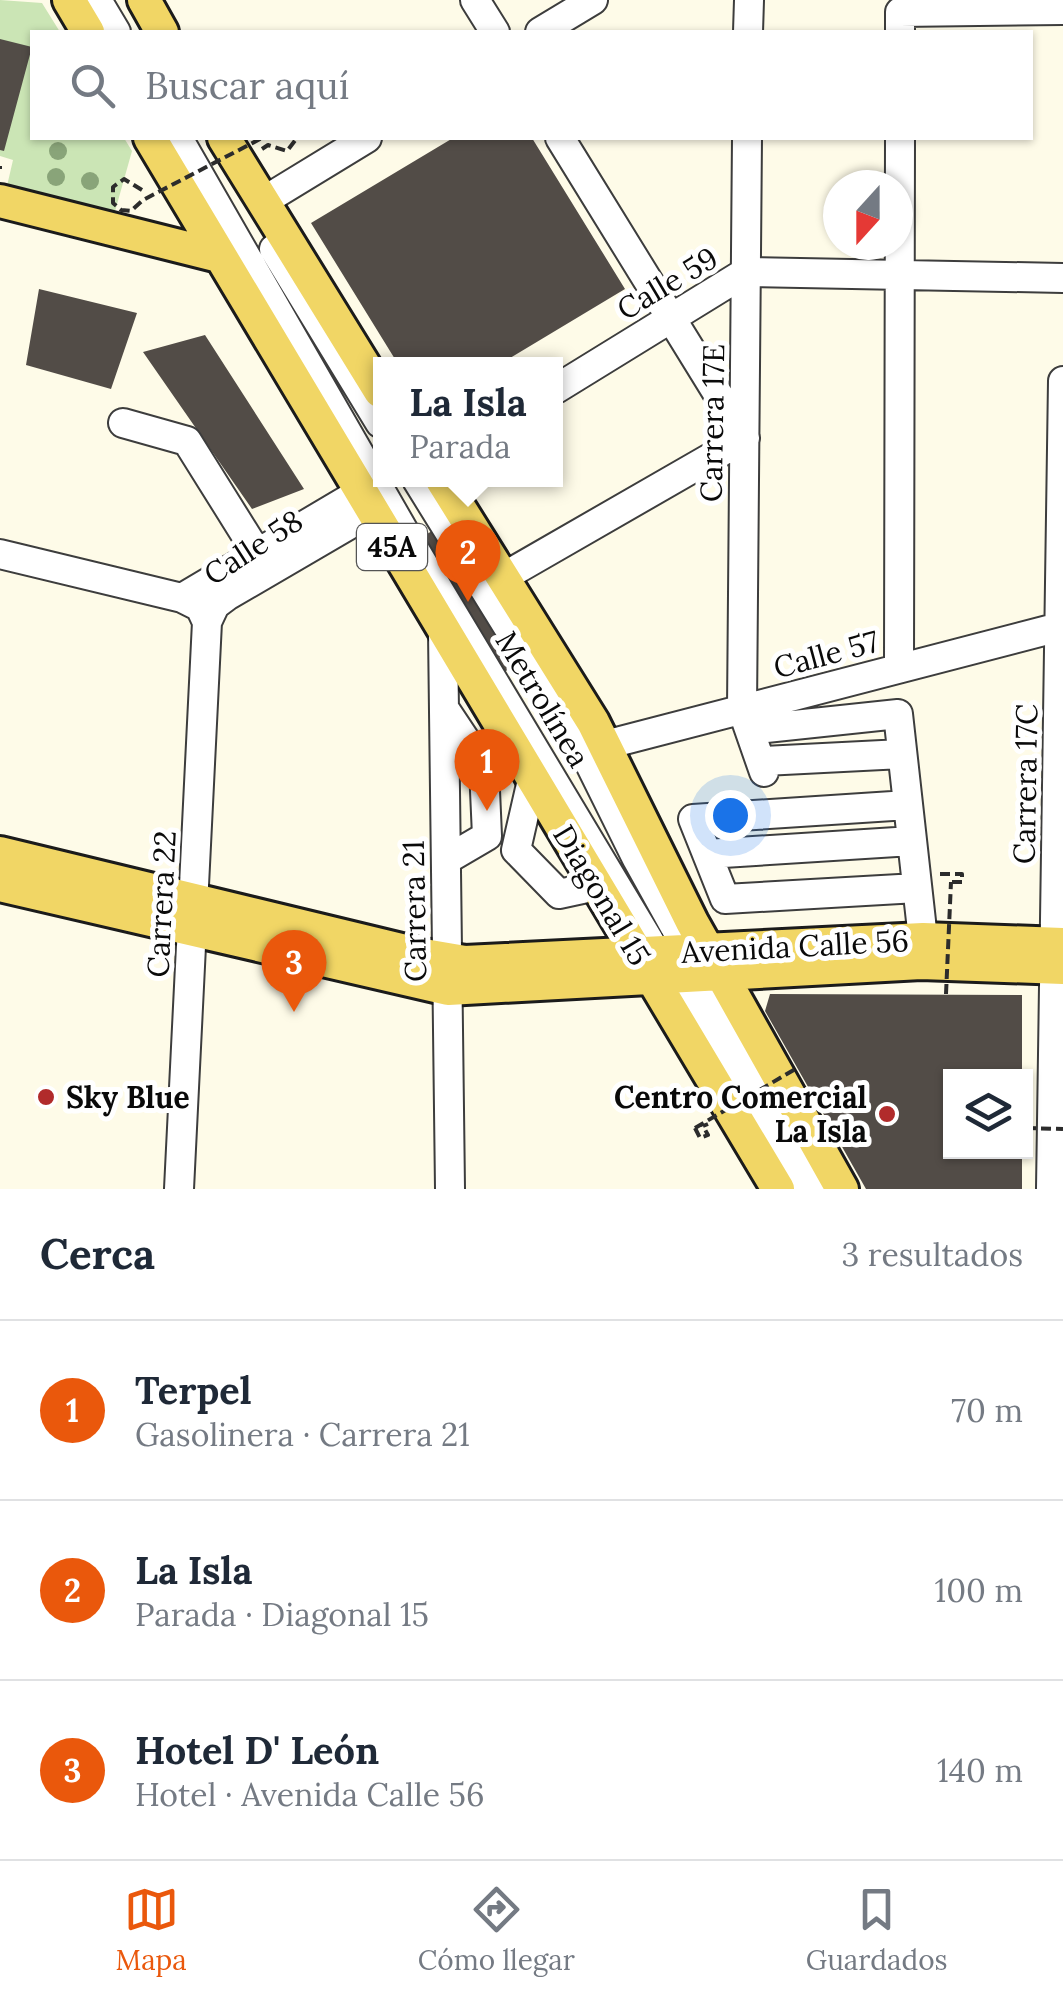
<!DOCTYPE html>
<html lang="es">
<meta charset="utf-8">
<style>
:root{--surface:#fff;--page:#f2f2f3;--text:#1f2937;--muted:#747a83;--line:#e0e1e3;--accent:#ea580c}
body{margin:0;font-family:Lora,serif;background:var(--page);color:var(--text)}
.controls{position:absolute;right:30px;bottom:30px;display:grid;overflow:hidden;border-radius:0px;box-shadow:0 2px 8px #0004}
.controls button{width:90px;height:90px;display:grid;place-items:center;padding:0;border:0;border-bottom:2px solid var(--line);background:var(--surface);color:var(--text);font:50px sans-serif}
.compass{position:absolute;left:823px;top:170px;width:90px;height:90px;border-radius:50%;background:var(--surface);box-shadow:0 2px 8px #0004;rotate:201deg}
.you{position:absolute;left:730px;top:815px;width:35px;height:35px;margin:-25px;border:8px solid #fff;border-radius:50%;background:#1a73e8;box-shadow:0 0 0 15px #1a73e833}
.badge{display:grid;place-items:center;width:65px;height:65px;border-radius:50%;background:var(--accent);color:#fff;font-size:32px;font-weight:700}
.pin{position:absolute;translate:-50% -82px;filter:drop-shadow(0 2px 5px #0008)}
.pin::after{content:'';position:absolute;top:52px;width:35px;height:30px;background:inherit;clip-path:polygon(0 0,100% 0,50% 100%)}
.popup{position:absolute;left:373px;top:357px;width:190px;height:130px;box-sizing:border-box;display:grid;place-content:center;border-radius:0px;background:var(--surface);filter:drop-shadow(0 2px 8px #0005);font-size:32px;white-space:nowrap;color:var(--muted)}
.popup b{font-size:38px;color:var(--text)}
.popup::after{content:'';position:absolute;left:50%;top:100%;margin-left:-20px;border:20px solid transparent;border-top-color:var(--surface)}
.list{margin:0;padding:0;list-style:none}
h2{display:flex;justify-content:space-between;align-items:center;height:130px;margin:0;padding:0 40px;font-size:42px}
h2 small{font-size:32px;font-weight:400;color:var(--muted)}
.list li{display:grid;grid-template-columns:65px 1fr auto;gap:30px;align-items:center;box-sizing:border-box;height:180px;padding:0 40px;border-top:2px solid var(--line)}
.list b{display:block;font-size:38px;white-space:nowrap}
.list p{margin:0;font-size:32px;white-space:nowrap;color:var(--muted)}
.list em{font-size:32px;font-style:normal;color:var(--muted)}
.icon{flex:none;width:55px;height:55px;fill:none;stroke:currentColor;stroke-width:2;stroke-linecap:round;stroke-linejoin:round}
.map{position:relative;flex:none;width:1063px;height:1189px;overflow:hidden}
.search{position:absolute;background:var(--surface);box-shadow:0 2px 8px #0004;left:30px;right:30px;top:30px;height:110px;display:flex;align-items:center;gap:25px;box-sizing:border-box;padding:0 35px;border-radius:0px;color:var(--muted);font-size:38px}
.sheet{height:670px;background:var(--surface)}
nav{display:flex;justify-content:space-around;align-items:center;box-sizing:border-box;height:140px;border-top:2px solid var(--line);background:var(--surface);font-size:28px;color:var(--muted)}
nav a{display:grid;justify-items:center;gap:5px}
nav .on{color:var(--accent)}
.map>svg:first-child{display:block}
.green{fill:#cbe5b5}
.building{fill:#524c47}
.lines{fill:none;stroke-linecap:round;stroke-linejoin:round}
.minor-casing{stroke:#3d3d3d;stroke-width:32}
.major-casing{stroke:#1b1b1b;stroke-width:38}
.path{stroke:#2c2c2c;stroke-width:4;stroke-dasharray:10 5;stroke-linecap:butt}
.minor{stroke:#fff;stroke-width:28}
.major{stroke:#f1d665;stroke-width:32}
.path-bridge{stroke:#2c2c2c;stroke-width:4;stroke-dasharray:10 5;stroke-linecap:butt}
.tree{fill:#89a479}
.poi-dot{fill:#b12b2b;stroke:#fff;stroke-width:4}
.labels{text-anchor:middle;dominant-baseline:central;stroke-width:10;stroke-linejoin:round;paint-order:stroke}
.shield{fill:#fff;stroke:#545454;stroke-width:2.5}
.shield-label{font-size:28px;font-weight:bold;fill:#0a0a0a}
.street-label{font-size:30px;fill:#0a0a0a;stroke:#fff}
.poi-label{font-size:30px;font-weight:bold;fill:#0a0a0a;stroke:#fff;text-anchor:start}
</style>
<div class="map">
<svg width="1063" height="1189" viewBox="0 0 1063 1189">
<rect width="100%" height="100%" fill="#fefbe8"/>
<!-- green -->
<path class="green" d="M0 0 42 3 60 32H32V138H124L132 151 114 215 7 186 13 160 0 156Z"/>
<!-- building -->
<path class="building" d="M0 39 32 47 4 151 0 150Z
M453 138H532L625 289 500 364H398L311 223Z
M39 289 137 313 111 389 26 365Z
M205 335 304 489 252 509 143 352Z
M437 528 519 663 499 675 417 540Z
M770 994 1022 995V1076H950V1152H1022V1189H866L765 1011Z"/>
<g class="lines">
<!-- minor casing -->
<g class="minor-casing">
<path id="minor" d="M97 0 116 32
M475 0 495 32
M540 32 593 0
M748 32 749 0
M900 32V12L1063 10
M178 138 413 547 798 1189
M747 138 742 709 764 772
M262 202 367 138
M274 249 380 423
M556 389 746 272 1063 278
M123 423 187 441 257 553
M417 480 579 742 637 859 821 1189
M0 554 182 598 200 607 207 622 179 1189
M505 576 745 438 560 138
M182 598 359 493
M207 622 215 605 227 596 371 512
M443 632 450 1189
M899 668 900 138
M444 708 484 768 487 836 446 860
M766 728 898 714 923 939
M605 745 1063 626
M764 761 902 754
M532 780 516 850 559 894 596 886
M908 805 693 819 725 899 917 888
M707 854 912 841
M1051 1189 1063 381"/>
</g>
<!-- major casing -->
<g class="major-casing">
<path id="major" d="M69 0 88 32
M144 0 162 32
M150 138 778 1189
M224 138 380 391
M0 201 219 256
M442 480 593 722 692 922 842 1189
M0 853 418 954 465 962 923 939 1063 944
M0 885 448 989 921 963 1063 968"/>
</g>
<!-- path -->
<path class="path" d="M262 149 268 145 287 151 297 138
M0 166V169
M940 874H962V882H951
M695 1128 700 1138 708 1135 703 1126 708 1124"/>
<!-- minor -->
<use href="#minor" class="minor"/>
<!-- major -->
<use href="#major" class="major"/>
<!-- path-bridge -->
<path class="path-bridge" d="M142 190 124 179 113 187V203L121 210 131 211 143 200 262 138
M946 994 951 882
M695 1128 797 1068
M1026 1128 1063 1129"/>
</g>
<!-- trees -->
<g class="tree">
<circle cx="58" cy="151" r="9"/>
<circle cx="56" cy="177" r="9"/>
<circle cx="90" cy="181" r="9"/>
</g>
<!-- markers -->
<g class="poi-dot">
<circle cx="46" cy="1097" r="10"/>
<circle cx="887" cy="1114" r="10"/>
</g>
<g class="labels">
<!-- shield labels -->
<rect class="shield" x="357" y="524" width="70" height="46" rx="8"/>
<g class="shield-label">
<text x="392" y="547">45A</text>
</g>
<!-- street labels -->
<g class="street-label">
<text transform="translate(667 283) rotate(-31)">Calle 59</text>
<text transform="translate(712 423) rotate(-89)">Carrera 17E</text>
<text transform="translate(253 547) rotate(-33)">Calle 58</text>
<text transform="translate(826 654) rotate(-15)">Calle 57</text>
<text transform="translate(543 699) rotate(59)">Metrolínea</text>
<text transform="translate(1025 784) rotate(-89)">Carrera 17C</text>
<text transform="translate(602 895) rotate(59)">Diagonal 15</text>
<text transform="translate(161 904) rotate(-87)">Carrera 22</text>
<text transform="translate(414 911) rotate(-91)">Carrera 21</text>
<text transform="translate(795 946) rotate(-3)">Avenida Calle 56</text>
</g>
<!-- poi labels -->
<g class="poi-label">
<text x="66" y="1097">Sky Blue</text>
<text x="867" y="1097" text-anchor="end">Centro Comercial<tspan x="867" dy="34">La Isla</tspan></text>
</g>
</g>
</svg>
<div class="controls">
<button><svg class="icon" aria-label="layers" viewBox="0 0 24 24"><path d="M12 4l9 5-9 5-9-5zM3 14l9 5 9-5"/></svg></button>
</div>
<svg class="compass" viewBox="-18 -18 36 36"><path d="M0-13l5 13h-10z" fill="#e53935"/><path d="M0 13l5-13h-10z" fill="#747a83"/></svg>
<div class="you"></div>
<div class="pin badge" style="left:487px;top:811px">1</div>
<div class="pin badge" style="left:468px;top:602px">2</div>
<div class="popup"><b>La Isla</b>Parada</div>
<div class="pin badge" style="left:294px;top:1012px">3</div>
<div class="search"><svg class="icon" aria-label="search" viewBox="0 0 24 24"><circle cx="10" cy="10" r="6"/><path d="M15 15l6 6"/></svg>Buscar aquí</div>
</div>
<section class="sheet">
<h2>Cerca<small>3 resultados</small></h2>
<ul class="list">
<li><span class="badge">1</span><div><b>Terpel</b><p>Gasolinera · Carrera 21</p></div><em>70 m</em></li>
<li><span class="badge">2</span><div><b>La Isla</b><p>Parada · Diagonal 15</p></div><em>100 m</em></li>
<li><span class="badge">3</span><div><b>Hotel D' León</b><p>Hotel · Avenida Calle 56</p></div><em>140 m</em></li>
</ul>
</section>
<nav>
<a class="on"><svg class="icon" aria-label="map" viewBox="0 0 24 24"><path d="M3 6l6-2 6 2 6-2v14l-6 2-6-2-6 2zM9 4v14M15 6v14"/></svg>Mapa</a>
<a><svg class="icon" aria-label="directions" viewBox="0 0 24 24"><path d="M12 3l9 9-9 9-9-9zM9 14v-3h6M13 9l2 2-2 2"/></svg>Cómo llegar</a>
<a><svg class="icon" aria-label="saved" viewBox="0 0 24 24"><path d="M7 4h10v16l-5-4-5 4z"/></svg>Guardados</a>
</nav>
